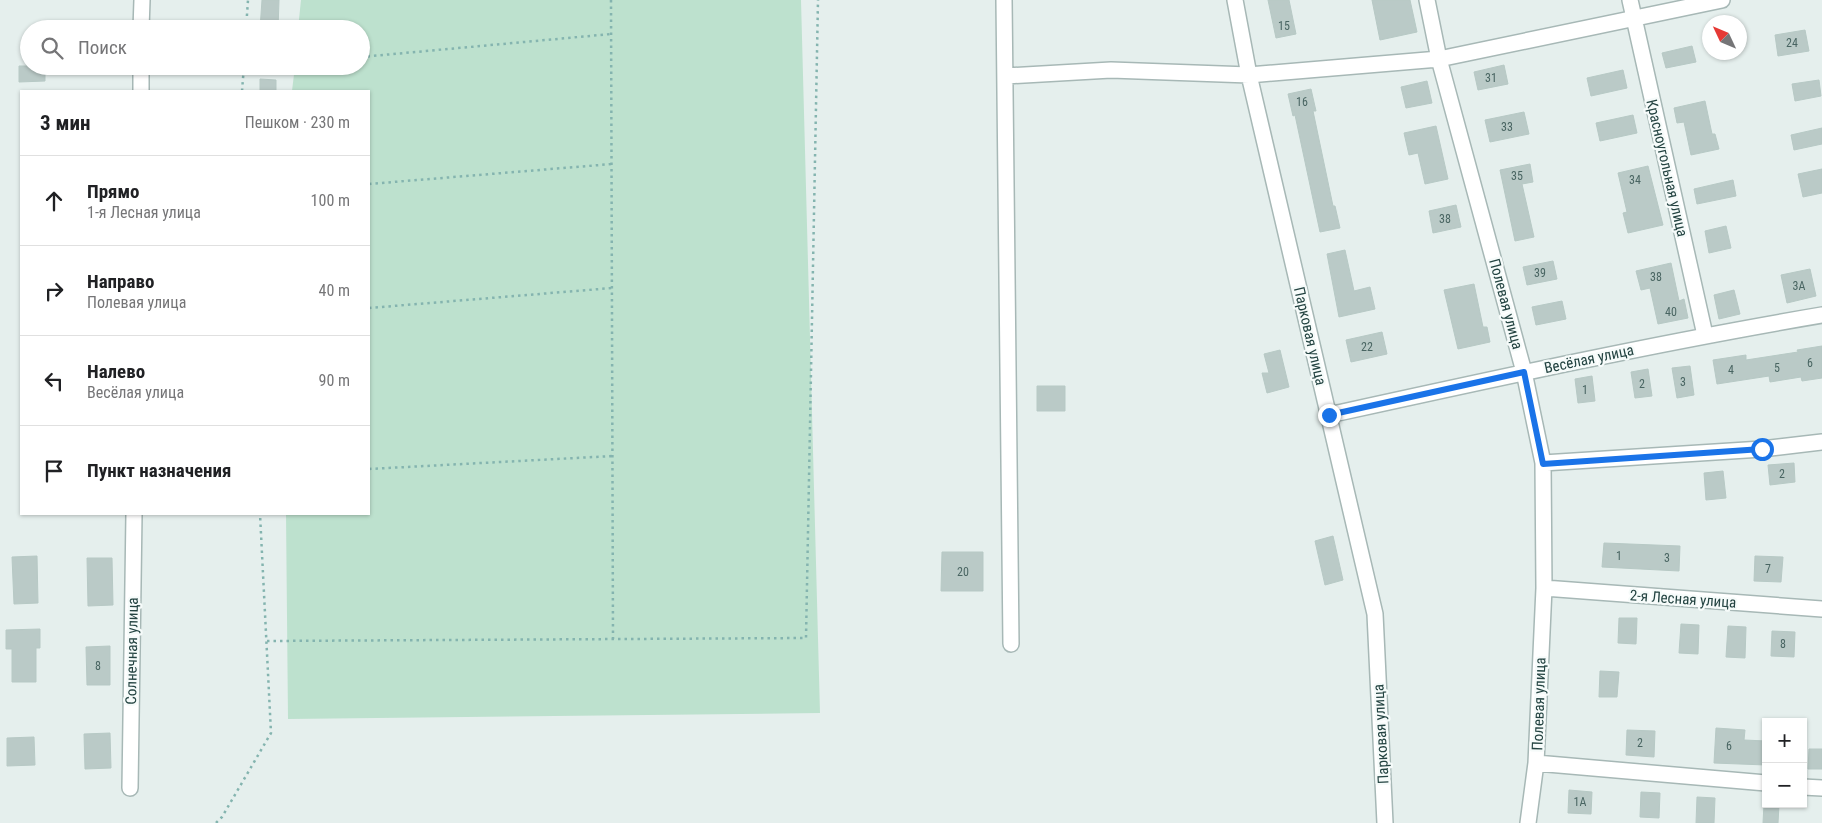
<!DOCTYPE html>
<html lang="ru">
<meta charset="utf-8">
<style>
:root{--surface:#fff;--page:#f6f6f6;--text:#202124;--muted:#757577;--line:#e0e0e0}
body{margin:0;font-family:"Roboto Condensed",sans-serif;background:var(--page);color:var(--text)}
.controls{position:absolute;right:15px;bottom:15px;display:grid;overflow:hidden;border-radius:0px;box-shadow:0 1px 4px #0004}
.controls button{width:45px;height:45px;display:grid;place-items:center;padding:0;border:0;border-bottom:1px solid var(--line);background:var(--surface);color:var(--text);font:25px sans-serif}
.compass{position:absolute;left:1702px;top:15px;width:45px;height:45px;border-radius:50%;background:var(--surface);box-shadow:0 1px 4px #0004;rotate:314deg}
.stop{position:absolute;width:15px;height:15px;margin:-11px;border:4px solid #1a73e8;border-radius:50%;background:#fff}
.stop.end{background:#1a73e8;border-color:#fff;box-shadow:0 1px 5px #0008}
.list{margin:0;padding:0;list-style:none}
h2{display:flex;justify-content:space-between;align-items:center;height:65px;margin:0;padding:0 20px;font-size:21px}
h2 small{font-size:16px;font-weight:400;color:var(--muted)}
.list li{display:grid;grid-template-columns:32px 1fr auto;gap:15px;align-items:center;box-sizing:border-box;height:90px;padding:0 20px;border-top:1px solid var(--line)}
.list b{display:block;font-size:19px;white-space:nowrap}
.list p{margin:0;font-size:16px;white-space:nowrap;color:var(--muted)}
.list em{font-size:16px;font-style:normal;color:var(--muted)}
.icon{flex:none;width:28px;height:28px;fill:none;stroke:currentColor;stroke-width:2;stroke-linecap:round;stroke-linejoin:round}
.map{position:relative;flex:none;width:1822px;height:823px;overflow:hidden}
.search{position:absolute;background:var(--surface);box-shadow:0 1px 4px #0004;left:20px;top:20px;width:350px;height:55px;display:flex;align-items:center;gap:12px;box-sizing:border-box;padding:0 18px;border-radius:28px;color:var(--muted);font-size:19px}
.panel{position:absolute;background:var(--surface);box-shadow:0 1px 4px #0004;left:20px;top:90px;width:350px;height:425px;border-radius:0px}
.map>svg:first-child{display:block}
.green{fill:#bde1ce}
.building{fill:#bacac7;stroke:#b7c9c5}
.lines{fill:none;stroke-linecap:round;stroke-linejoin:round}
.minor-casing{stroke:#a7b8b6;stroke-width:18}
.path{stroke:#84b4af;stroke-width:2.5;stroke-dasharray:2.5 4;stroke-linecap:butt}
.minor{stroke:#fff;stroke-width:15}
.route{stroke:#1a73e8;stroke-width:6}
.labels{text-anchor:middle;dominant-baseline:central;stroke-width:4.5;stroke-linejoin:round;paint-order:stroke}
.number-label{font-size:12px;fill:#496562}
.street-label{font-size:15px;fill:#234341;stroke:#f6fbfa}
</style>
<div class="map">
<svg width="1822" height="823" viewBox="0 0 1822 823">
<rect width="100%" height="100%" fill="#e5efed"/>
<!-- green -->
<path class="green" d="M301 0H801L820 713 288 719 286 514H369V91H292L295 66H361V29H298Z"/>
<!-- building -->
<path class="building" d="M262 0H279L278 29H260Z
M1268 0H1289L1296 34 1276 38Z
M1372 0H1410L1417 32 1380 40Z
M1805 30 1809 51 1778 56 1775 35Z
M1692 46 1696 62 1666 68 1662 53Z
M1504 65 1508 84 1478 90 1474 72Z
M19 66H45V81L19 82Z
M1623 70 1627 88 1591 96 1587 78Z
M260 79 276 80V91H260Z
M1819 80 1821 96 1795 101 1792 84Z
M1427 81 1432 103 1406 108 1401 87Z
M1311 89 1316 111H1313L1333 206H1335L1340 228 1320 232 1295 115 1293 116 1288 94Z
M1705 101 1712 134H1715L1719 149 1691 155 1684 122 1677 123 1674 108Z
M1524 112 1529 134 1490 142 1485 120Z
M1633 115 1637 133 1600 141 1596 123Z
M1436 126 1448 179 1425 184 1418 153 1409 155 1404 133Z
M1822 128V144L1794 150 1791 135Z
M1530 164 1533 182 1522 184 1534 237 1515 241 1500 170Z
M1648 166 1663 225 1628 233 1623 213 1627 212 1618 173Z
M1822 169V193L1803 197 1798 174Z
M1733 180 1736 196 1697 204 1694 189Z
M1456 205 1461 227 1433 233 1429 211Z
M1726 226 1731 248 1709 253 1705 231Z
M1345 250 1354 291 1370 287 1375 309 1339 317 1327 254Z
M1553 261 1557 279 1527 285 1523 267Z
M1671 263 1679 301 1684 299 1688 318 1658 324 1650 288 1641 290 1636 271Z
M1810 269 1816 296 1787 303 1781 275Z
M1474 284 1483 327H1487L1490 342 1458 349 1444 290Z
M1734 290 1740 314 1719 319 1714 295Z
M1562 301 1566 319 1536 325 1532 307Z
M1382 332 1387 354 1351 362 1346 340Z
M1822 346V378L1802 381 1801 377 1770 382 1769 376 1717 384 1713 360 1746 355V360L1798 352 1797 350Z
M1280 350 1289 387 1267 393 1262 373H1269L1264 354Z
M1690 366 1694 395 1677 398 1672 368Z
M1648 369 1652 396 1635 398 1631 372Z
M1592 376 1595 401 1578 403 1575 379Z
M1037 386H1065V411H1037Z
M1794 463 1795 482 1770 485 1768 465Z
M1723 471 1726 498 1706 500 1704 473Z
M1333 536 1343 580 1325 585 1315 541Z
M1604 543 1680 546 1679 571 1602 567Z
M942 552H983V591H941Z
M37 556 38 603 14 604 12 557Z
M1755 556 1783 557 1781 582 1754 581Z
M87 558H112L113 605 88 606Z
M1619 618H1637L1636 644 1618 643Z
M1681 624 1699 625 1698 654 1679 653Z
M1728 626 1746 627 1745 658 1726 657Z
M40 629V648H36V682H12V649H6V630Z
M1772 631 1795 632 1794 657 1771 656Z
M110 646V685H87L86 647Z
M1600 671 1619 672 1617 697H1599Z
M1716 728 1745 730 1744 740 1766 741V765L1714 763Z
M1627 730 1655 731 1654 757 1626 755Z
M110 733 111 768 85 769 84 734Z
M34 737 35 765 7 766V738Z
M1809 749H1822V769H1808Z
M1569 790 1592 792 1591 814 1568 813Z
M1641 792 1660 793 1659 818 1640 817Z
M1697 797 1715 798 1714 823H1696Z
M1764 804 1779 805 1778 823H1763Z"/>
<g class="lines">
<!-- minor casing -->
<g class="minor-casing">
<path id="minor" d="M1004 0 1011 644
M1235 0 1249 75 1375 614 1385 823
M1427 0 1439 59 1524 372 1543 463 1544 588 1536 763 1528 823
M1630 0 1705 335
M141 29 142 0
M1006 76 1111 70 1249 75 1439 59 1722 0
M141 91V66
M1329 415C1493 379 1656 343 1822 315
M1543 463 1762 449 1822 442
M1544 588 1822 609
M1536 763 1766 783
M1803 787 1822 788
M130 788 134 514"/>
</g>
<!-- path -->
<path class="path" d="M611 0 613 639
M246 29 248 0
M361 57 611 34
M244 67 254 66
M242 91 244 66
M369 184 612 164
M369 308 612 288
M369 469 613 456
M267 641 806 638 818 0
M216 823 222 817 271 733 260 514"/>
<!-- minor -->
<use href="#minor" class="minor"/>
</g>
<g class="lines">
<!-- route -->
<path class="route" d="M1329 415 1524 372 1543 464 1762 449"/>
</g>
<g class="labels">
<!-- number labels -->
<g class="number-label">
<text x="1284" y="26">15</text>
<text x="1792" y="43">24</text>
<text x="1491" y="78">31</text>
<text x="1302" y="102">16</text>
<text x="1507" y="127">33</text>
<text x="1517" y="176">35</text>
<text x="1635" y="180">34</text>
<text x="1445" y="219">38</text>
<text x="1540" y="273">39</text>
<text x="1656" y="277">38</text>
<text x="1799" y="286">3А</text>
<text x="1671" y="312">40</text>
<text x="1367" y="347">22</text>
<text x="1810" y="363">6</text>
<text x="1777" y="368">5</text>
<text x="1731" y="370">4</text>
<text x="1683" y="382">3</text>
<text x="1642" y="384">2</text>
<text x="1585" y="390">1</text>
<text x="1782" y="474">2</text>
<text x="1619" y="556">1</text>
<text x="1667" y="558">3</text>
<text x="1768" y="569">7</text>
<text x="963" y="572">20</text>
<text x="1783" y="644">8</text>
<text x="98" y="666">8</text>
<text x="1640" y="743">2</text>
<text x="1729" y="746">6</text>
<text x="1580" y="802">1А</text>
</g>
<!-- street labels -->
<g class="street-label">
<text transform="translate(1667 168) rotate(77)">Красноугольная улица</text>
<text transform="translate(1506 304) rotate(75)">Полевая улица</text>
<text transform="translate(1310 336) rotate(77)">Парковая улица</text>
<text transform="translate(1589 359) rotate(-12)">Весёлая улица</text>
<text transform="translate(1683 599) rotate(4)">2-я Лесная улица</text>
<text transform="translate(132 651) rotate(-89)">Солнечная улица</text>
<text transform="translate(1539 704) rotate(-88)">Полевая улица</text>
<text transform="translate(1381 734) rotate(-93)">Парковая улица</text>
</g>
</g>
</svg>
<div class="controls">
<button>+</button>
<button>−</button>
</div>
<svg class="compass" viewBox="-18 -18 36 36"><path d="M0-13l5 13h-10z" fill="#e53935"/><path d="M0 13l5-13h-10z" fill="#757577"/></svg>
<div class="stop" style="left:1762px;top:449px"></div>
<div class="stop end" style="left:1329px;top:415px"></div>
<div class="search"><svg class="icon" aria-label="search" viewBox="0 0 24 24"><circle cx="10" cy="10" r="6"/><path d="M15 15l6 6"/></svg>Поиск</div>
<section class="panel">
<h2>3 мин<small>Пешком · 230 m</small></h2>
<ul class="list">
<li><svg class="icon" aria-label="ahead" viewBox="0 0 24 24"><path d="M12 20V5M6 11l6-6 6 6"/></svg><div><b>Прямо</b><p>1-я Лесная улица</p></div><em>100 m</em></li>
<li><svg class="icon" aria-label="right" viewBox="0 0 24 24"><path d="M7 20v-9h11M14 6l5 5-5 5"/></svg><div><b>Направо</b><p>Полевая улица</p></div><em>40 m</em></li>
<li><svg class="icon" aria-label="left" viewBox="0 0 24 24"><path d="M17 20v-9H6M10 6l-5 5 5 5"/></svg><div><b>Налево</b><p>Весёлая улица</p></div><em>90 m</em></li>
<li><svg class="icon" aria-label="arrive" viewBox="0 0 24 24"><path d="M6 21V4h12l-3 4 3 4H6"/></svg><div><b>Пункт назначения</b></div></li>
</ul>
</section>
</div>
